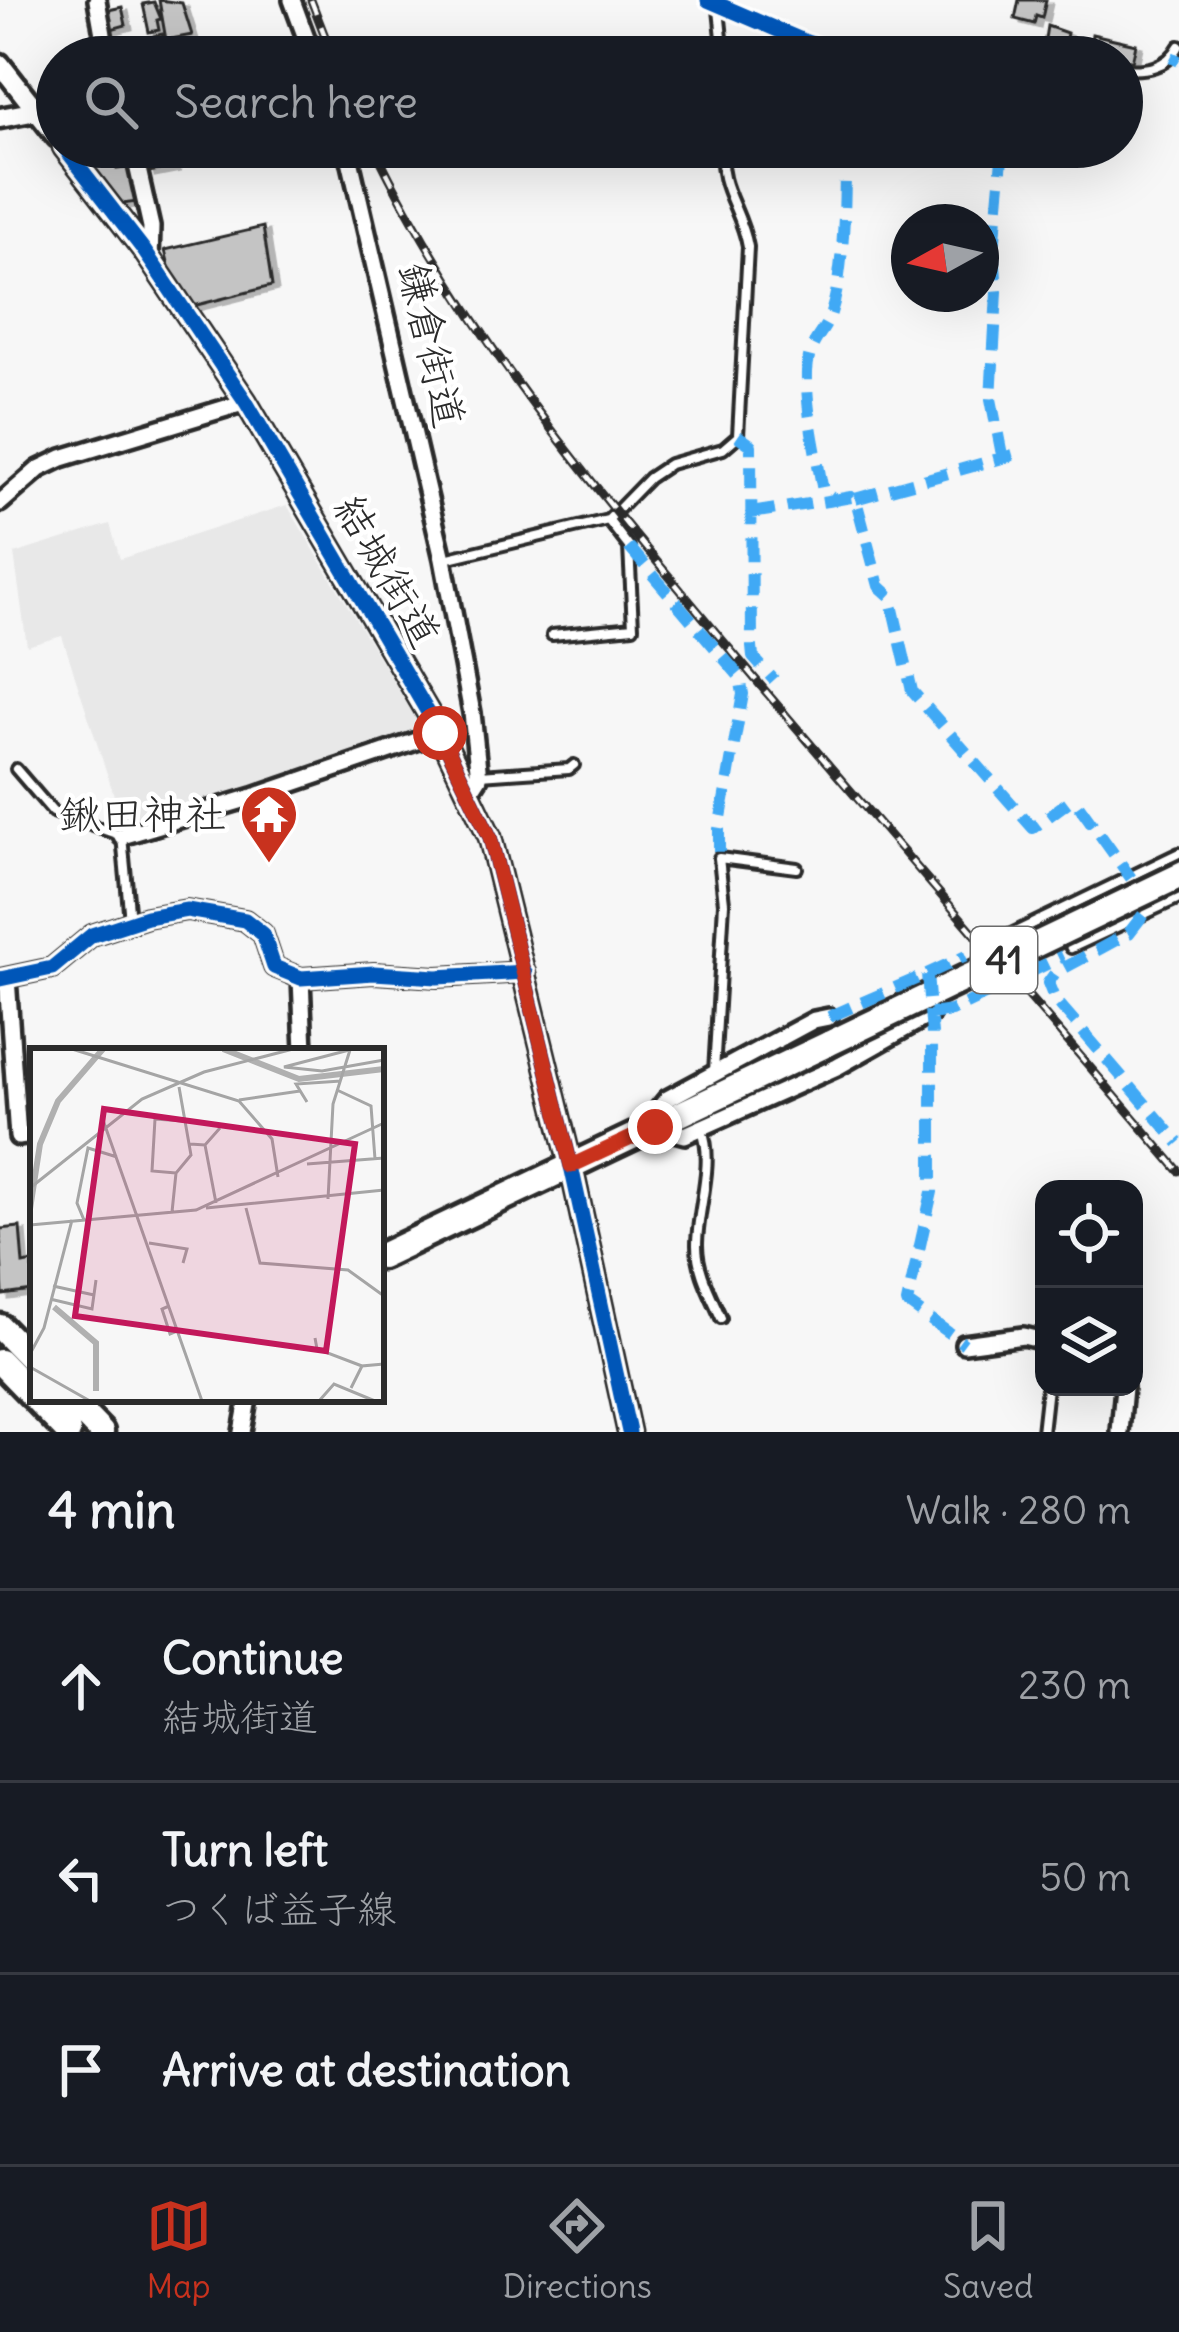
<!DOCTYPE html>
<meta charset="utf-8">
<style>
:root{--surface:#171b24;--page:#20242c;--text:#f1f3f6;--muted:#9ea1a6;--line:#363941;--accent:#c8321e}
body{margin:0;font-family:Delius,"Klee One",sans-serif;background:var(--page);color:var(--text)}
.controls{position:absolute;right:36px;bottom:36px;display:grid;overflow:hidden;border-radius:24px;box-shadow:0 12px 48px #0002}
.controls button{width:108px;height:108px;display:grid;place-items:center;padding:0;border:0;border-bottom:3px solid var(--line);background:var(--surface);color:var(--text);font:60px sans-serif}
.compass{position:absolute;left:891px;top:204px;width:108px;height:108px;border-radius:50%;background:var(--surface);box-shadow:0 12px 48px #0002;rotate:262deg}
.stop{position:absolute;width:36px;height:36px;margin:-27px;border:9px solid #c8321e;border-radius:50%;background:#fff}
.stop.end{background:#c8321e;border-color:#fff;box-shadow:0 3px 12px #0008}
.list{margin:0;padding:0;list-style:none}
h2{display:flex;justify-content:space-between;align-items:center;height:156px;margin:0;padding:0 48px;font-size:51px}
h2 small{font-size:39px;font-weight:400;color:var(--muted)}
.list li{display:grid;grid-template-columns:78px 1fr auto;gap:36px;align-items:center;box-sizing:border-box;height:192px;padding:0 48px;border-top:3px solid var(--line)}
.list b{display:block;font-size:45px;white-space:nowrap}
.list p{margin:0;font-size:39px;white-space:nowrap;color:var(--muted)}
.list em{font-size:39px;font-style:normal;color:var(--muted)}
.icon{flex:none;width:66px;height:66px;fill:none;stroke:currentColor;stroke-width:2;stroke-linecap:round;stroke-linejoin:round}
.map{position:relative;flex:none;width:1179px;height:1432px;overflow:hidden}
.search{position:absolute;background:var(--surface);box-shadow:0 12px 48px #0002;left:36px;right:36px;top:36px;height:132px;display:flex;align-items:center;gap:30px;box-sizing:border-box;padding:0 42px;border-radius:66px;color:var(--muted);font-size:45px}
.sheet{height:732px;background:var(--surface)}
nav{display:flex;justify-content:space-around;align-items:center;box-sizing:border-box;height:168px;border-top:3px solid var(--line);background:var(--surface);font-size:33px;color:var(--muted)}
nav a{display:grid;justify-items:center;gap:6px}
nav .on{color:var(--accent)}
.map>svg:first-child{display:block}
.built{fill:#e8e8e8}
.building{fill:#c4c4c4;stroke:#2b2b2b;stroke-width:3;filter:url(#shadow)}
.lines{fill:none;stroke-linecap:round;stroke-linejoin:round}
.service-casing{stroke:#2b2b2b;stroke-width:16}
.minor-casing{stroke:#2b2b2b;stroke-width:24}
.tertiary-casing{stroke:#2b2b2b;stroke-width:27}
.primary-casing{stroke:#2b2b2b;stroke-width:33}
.trunk-casing{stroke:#2b2b2b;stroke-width:33}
.service{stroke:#fff;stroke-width:8}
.minor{stroke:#fff;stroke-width:15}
.tertiary{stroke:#fff;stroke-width:18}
.primary{stroke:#fff;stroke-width:24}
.trunk{stroke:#fff;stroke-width:24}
.rail-casing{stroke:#2b2b2b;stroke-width:9}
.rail{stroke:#fff;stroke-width:4.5;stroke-dasharray:14;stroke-linecap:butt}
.primary-bridge-casing{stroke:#2b2b2b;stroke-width:33;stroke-linecap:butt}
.primary-bridge{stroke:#fff;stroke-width:24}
.quiet{stroke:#3fa9f5;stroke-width:12;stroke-dasharray:24 12;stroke-linecap:butt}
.cycleway-casing{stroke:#fff;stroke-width:22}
.cycleway{stroke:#0057b8;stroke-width:15}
.route{stroke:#c8321e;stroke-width:15}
.labels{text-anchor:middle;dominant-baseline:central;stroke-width:9;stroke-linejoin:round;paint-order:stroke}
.shield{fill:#fff;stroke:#6b6b6b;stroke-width:3}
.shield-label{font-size:39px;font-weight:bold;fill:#2b2b2b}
.street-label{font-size:42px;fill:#2b2b2b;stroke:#fff}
.poi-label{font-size:42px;fill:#2b2b2b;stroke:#fff;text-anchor:end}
.inset-river{fill:none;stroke:#b0b0b0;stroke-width:6}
.inset-road{fill:none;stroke:#a5a5a5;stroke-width:3}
.view{fill:#c2185b;fill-opacity:0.15;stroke:#c2185b;stroke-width:6}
.inset-edge{fill:none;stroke:#2b2b2b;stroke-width:6}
</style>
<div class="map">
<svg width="1179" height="1432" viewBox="0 0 1179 1432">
<defs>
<filter id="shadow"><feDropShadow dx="6" dy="4" stdDeviation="0" flood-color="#0004"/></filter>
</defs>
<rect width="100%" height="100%" fill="#f7f7f7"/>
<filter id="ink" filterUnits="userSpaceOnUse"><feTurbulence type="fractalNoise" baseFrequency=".00833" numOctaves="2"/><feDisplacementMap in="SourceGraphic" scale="24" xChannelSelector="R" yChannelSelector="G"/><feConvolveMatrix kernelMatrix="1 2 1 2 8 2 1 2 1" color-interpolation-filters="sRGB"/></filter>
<g filter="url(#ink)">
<!-- built -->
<path class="built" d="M287 505 425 734 126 832 62 636 27 646 14 554 110 524 120 559Z"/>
<!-- building -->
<path class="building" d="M159 0 182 3 192 35 166 40Z
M1019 0H1046L1042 18 1036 16 1034 24 1015 19Z
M154 2 161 19 157 20 159 30 149 32 143 4Z
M122 7 126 25 108 30 104 11Z
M1047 26 1067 33 1064 48 1044 45Z
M162 34 164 44 177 41 180 56 154 57 149 37Z
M1092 34 1136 44 1132 62 1122 57 1089 53Z
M169 147 174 167 149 172 145 152Z
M115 153 117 169 133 167 138 202 114 205 93 178 90 158Z
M263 227 272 286 193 306 171 274 165 250Z
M20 1227 23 1264 33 1262V1291L3 1295 0 1229Z"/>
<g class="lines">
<!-- service casing -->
<g class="service-casing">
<path id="service" d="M718 0 724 57
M1122 69C1145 71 1167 68 1179 46
M38 110 57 106
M445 559 608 520 649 478 670 464 723 449 738 436 748 247C742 210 716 185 723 147
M552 635 633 627 629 547 608 520
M16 769 53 812 122 836 130 921
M480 775 569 769 574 765
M1053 915 1071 948 1179 898
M1003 938 1179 853
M714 1072 724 903 719 858 797 868
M702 1130C715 1163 697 1210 697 1245 697 1271 711 1295 721 1318
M1042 1432 1047 1387"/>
</g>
<!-- minor casing -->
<g class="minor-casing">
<path id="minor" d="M97 0 107 57
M292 0 313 57
M133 147 151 227 150 260
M347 147 443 559 472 713 479 778 470 792
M0 503 39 469 62 458 246 402
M122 836 253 797 440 733
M7 978 18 1137 33 1135
M301 978 304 1051
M0 979 52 968 92 935 147 917 187 910 245 920 263 934 274 967 301 978 374 973 437 977 525 972
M829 1017 814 1020 667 1099 658 1110 655 1127 685 1135 837 1067 931 1014
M964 1344 1023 1336 1044 1341
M242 1432 248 1399
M1120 1432 1124 1387"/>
</g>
<!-- tertiary casing -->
<g class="tertiary-casing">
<path id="tertiary" d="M0 64 57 137
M0 118 37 111
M64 147 143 249 246 402 440 733 490 837 571 1166 629 1432"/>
</g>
<!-- primary casing -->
<g class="primary-casing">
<path id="primary" d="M381 1256 830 1043"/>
</g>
<!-- trunk casing -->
<g class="trunk-casing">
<path id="trunk" d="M0 1327 33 1361
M0 1362 33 1396
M36 1399 68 1432
M69 1399 101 1432"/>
</g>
<!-- service -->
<use href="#service" class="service"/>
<!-- minor -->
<use href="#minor" class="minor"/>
<!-- tertiary -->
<use href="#tertiary" class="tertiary"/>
<!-- primary -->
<use href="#primary" class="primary"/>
<!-- trunk -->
<use href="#trunk" class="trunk"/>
<!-- rail casing -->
<g class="rail-casing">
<path id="rail" d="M311 0 333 57
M374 147C465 333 586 477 718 635 869 815 1026 991 1179 1171"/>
</g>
<!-- rail -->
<use href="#rail" class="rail"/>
<!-- primary-bridge casing -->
<g class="primary-bridge-casing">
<path id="primary-bridge" d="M830 1043 1179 876"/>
</g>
<!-- primary-bridge -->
<use href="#primary-bridge" class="primary-bridge"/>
<!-- quiet -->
<path class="quiet" d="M1171 57 1179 61
M845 147C845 193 845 270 831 313 823 337 809 338 807 372 806 412 816 452 823 491L834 500 851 497 857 504 879 586 890 596 912 691 1033 828 1068 802 1078 804 1131 878
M1003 147 994 250 997 292 991 399 1003 460
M738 436 751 445 752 647 753 657 774 680
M855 499 1013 455
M751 513 834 500
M629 547 740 677 743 694 719 829V858
M1143 915 1129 933 1055 973 1048 983 1054 998 1179 1143
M927 974 966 956
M1026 974 1063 956
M931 1014 951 1011 993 991
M829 1017 927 974 932 1034V1192L907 1303 964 1344"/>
<!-- cycleway casing -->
<g class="cycleway-casing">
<path id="cycleway" d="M708 0 806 42 856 57
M64 147 143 249 246 402 440 733 490 837 571 1166 629 1432
M0 979 52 968 92 935 147 917 187 910 245 920 263 934 274 967 301 978 374 973 437 977 525 972"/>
</g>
<!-- cycleway -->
<use href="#cycleway" class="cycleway"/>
</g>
</g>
<g class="lines" filter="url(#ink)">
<!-- route -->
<path class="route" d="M440 733 490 837 571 1166 655 1127"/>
</g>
<!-- icons -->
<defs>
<g id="temple-pin" transform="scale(3)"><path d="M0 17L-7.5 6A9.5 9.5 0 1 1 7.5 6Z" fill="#c8321e" stroke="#fff"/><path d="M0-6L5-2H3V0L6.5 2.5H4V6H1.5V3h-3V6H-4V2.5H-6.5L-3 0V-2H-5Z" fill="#fff"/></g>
</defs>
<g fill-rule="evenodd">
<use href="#temple-pin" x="269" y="814"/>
</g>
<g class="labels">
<!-- shield labels -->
<rect class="shield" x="971" y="927" width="66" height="66" rx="9"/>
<g class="shield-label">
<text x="1004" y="960">41</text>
</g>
<!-- street labels -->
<g class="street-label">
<text transform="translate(432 345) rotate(77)">鎌倉街道</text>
<text transform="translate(388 571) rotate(60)">結城街道</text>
</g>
<!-- poi labels -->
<g class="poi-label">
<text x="227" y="814">鍬田神社</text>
</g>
</g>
<!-- overview -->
<g transform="translate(30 1048)">
<rect width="354" height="354" fill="#f7f7f7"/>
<path class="inset-river" d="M193 1 269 31 354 21M0 161 10 96 28 53 73 1M24 259 66 295V343"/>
<path class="inset-road" d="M42 1 209 53 242 91 248 129M323 1 254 19 292 23 354 12M353 1 354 58M307 42 341 58 345 111M209 52 270 43M277 54 266 36 311 33M73 72 172 353M160 96 175 97 190 80M175 97 186 155M277 116 354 110M146 125 122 123 125 71 153 73M0 140 112 51 174 24 263 1M298 151 303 56 320 2M176 160 354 142M216 160 230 215 318 222 354 248M142 164 146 125 161 107 149 39M54 172 47 155 58 100 87 109M0 177 166 162 354 75M119 195 157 201 153 215M23 238 64 247M20 251 62 261 66 232M139 258 132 261 140 286 147 283M285 290 287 301 332 318M0 306 14 280 42 172M0 319 60 353M321 340 332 318 354 316M289 353 304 336 345 353"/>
<path class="view" d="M74 61 325 96 296 303 45 268Z"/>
<rect width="354" height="354" class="inset-edge"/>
</g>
</svg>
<div class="controls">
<button><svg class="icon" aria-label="locate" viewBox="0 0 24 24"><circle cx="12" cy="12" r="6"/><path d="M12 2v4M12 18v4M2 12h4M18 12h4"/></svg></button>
<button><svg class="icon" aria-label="layers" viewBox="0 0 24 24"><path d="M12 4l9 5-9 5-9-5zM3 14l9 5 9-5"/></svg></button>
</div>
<svg class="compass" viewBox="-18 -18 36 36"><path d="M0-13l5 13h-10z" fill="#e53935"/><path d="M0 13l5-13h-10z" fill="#9ea1a6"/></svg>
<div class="stop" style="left:440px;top:733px"></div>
<div class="stop end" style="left:655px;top:1127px"></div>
<div class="search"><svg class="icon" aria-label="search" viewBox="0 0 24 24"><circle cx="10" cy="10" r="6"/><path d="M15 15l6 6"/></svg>Search here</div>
</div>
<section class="sheet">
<h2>4 min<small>Walk · 280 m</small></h2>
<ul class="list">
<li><svg class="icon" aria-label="ahead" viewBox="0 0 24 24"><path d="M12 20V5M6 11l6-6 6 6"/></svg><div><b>Continue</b><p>結城街道</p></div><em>230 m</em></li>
<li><svg class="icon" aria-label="left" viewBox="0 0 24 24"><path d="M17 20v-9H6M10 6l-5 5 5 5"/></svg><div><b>Turn left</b><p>つくば益子線</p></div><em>50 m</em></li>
<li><svg class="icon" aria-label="arrive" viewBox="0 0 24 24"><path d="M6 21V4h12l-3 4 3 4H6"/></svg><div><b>Arrive at destination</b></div></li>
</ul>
</section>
<nav>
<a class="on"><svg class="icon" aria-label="map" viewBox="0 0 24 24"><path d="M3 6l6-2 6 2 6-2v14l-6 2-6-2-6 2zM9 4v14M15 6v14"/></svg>Map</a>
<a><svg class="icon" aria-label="directions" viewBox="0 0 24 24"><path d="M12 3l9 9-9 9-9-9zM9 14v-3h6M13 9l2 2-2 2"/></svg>Directions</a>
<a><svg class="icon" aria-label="saved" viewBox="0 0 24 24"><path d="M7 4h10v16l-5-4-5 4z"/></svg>Saved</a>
</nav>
